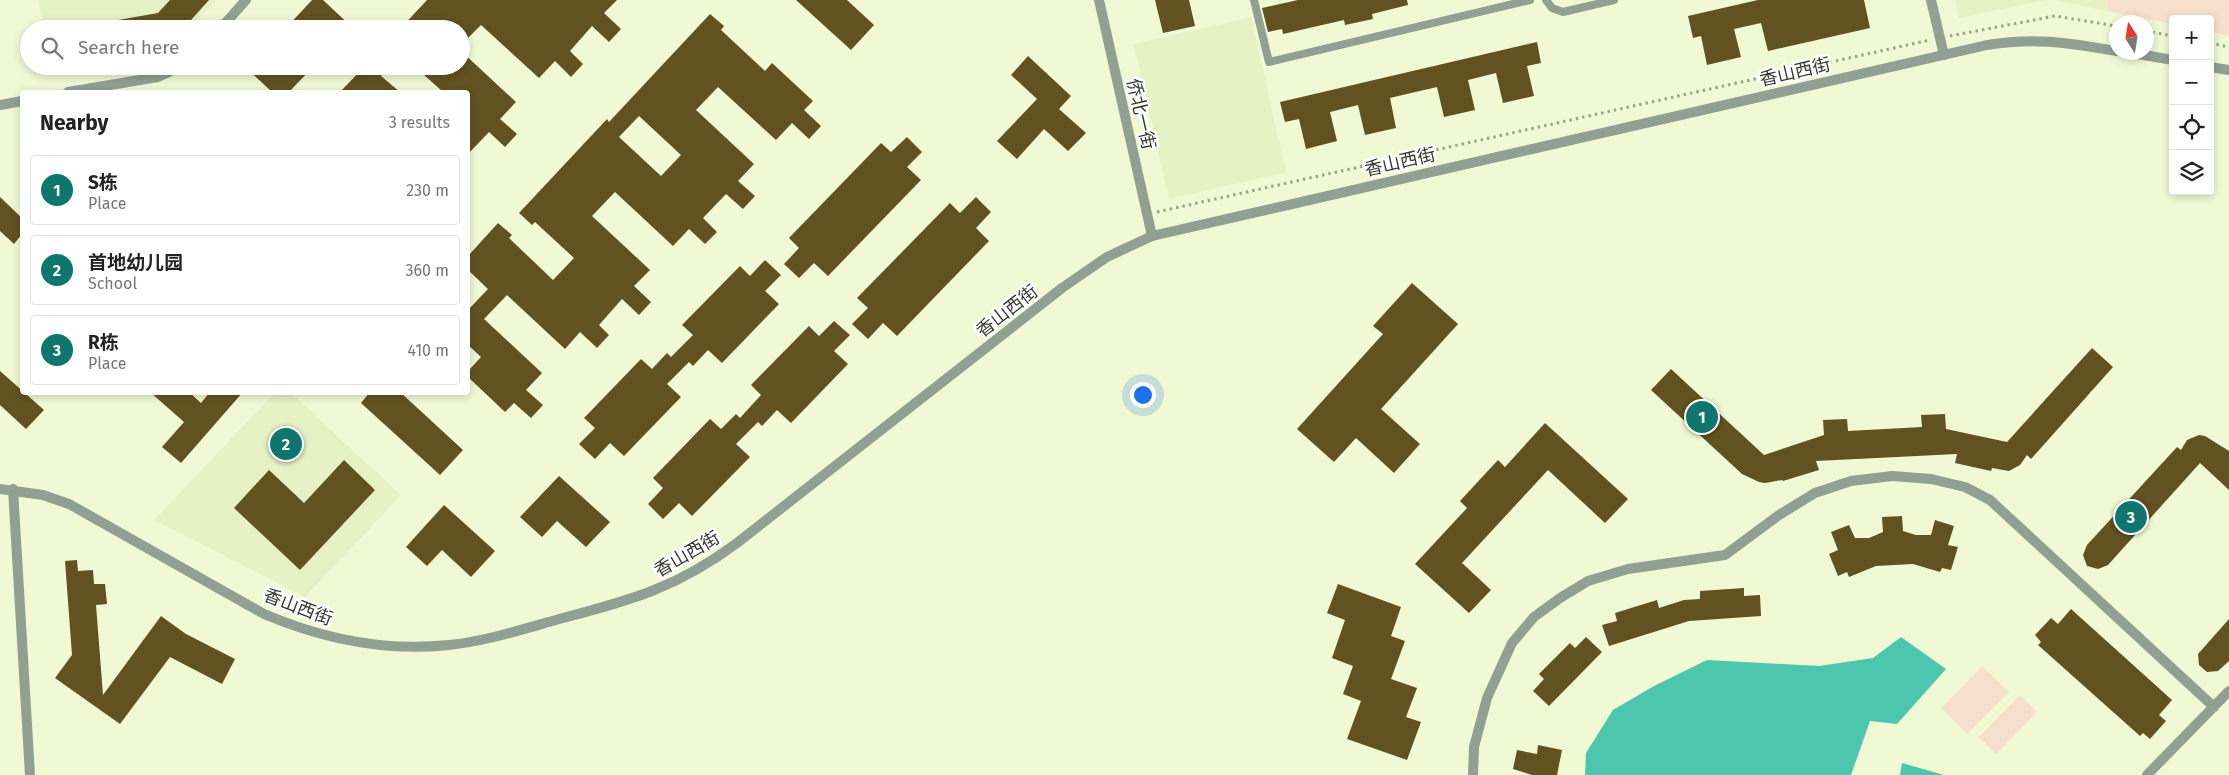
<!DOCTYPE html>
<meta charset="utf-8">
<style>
:root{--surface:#fff;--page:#f2f2f2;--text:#222;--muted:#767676;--line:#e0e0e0;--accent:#0f766e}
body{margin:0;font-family:"Fira Sans","Noto Sans SC",sans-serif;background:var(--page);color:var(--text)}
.controls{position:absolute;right:15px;top:15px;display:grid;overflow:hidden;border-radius:5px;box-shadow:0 2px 8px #0003}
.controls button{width:45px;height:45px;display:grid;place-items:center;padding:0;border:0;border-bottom:1px solid var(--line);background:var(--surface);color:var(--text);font:25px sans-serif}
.compass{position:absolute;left:2109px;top:15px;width:45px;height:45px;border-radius:50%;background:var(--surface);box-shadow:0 2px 8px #0003;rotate:348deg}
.you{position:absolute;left:1142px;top:394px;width:18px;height:18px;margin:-12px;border:4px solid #fff;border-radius:50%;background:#1a73e8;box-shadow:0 0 0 8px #1a73e833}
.badge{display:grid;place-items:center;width:32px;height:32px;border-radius:50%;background:var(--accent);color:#fff;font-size:16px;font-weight:700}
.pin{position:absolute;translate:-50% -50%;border:2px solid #fff;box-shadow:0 1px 5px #0006}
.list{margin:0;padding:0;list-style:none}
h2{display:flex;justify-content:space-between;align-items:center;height:65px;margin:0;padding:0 20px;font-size:21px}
h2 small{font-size:16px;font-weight:400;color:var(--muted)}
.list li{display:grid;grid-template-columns:32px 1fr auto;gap:15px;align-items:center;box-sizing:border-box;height:70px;margin:0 10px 10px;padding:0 10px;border:1px solid var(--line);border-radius:5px}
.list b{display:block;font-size:19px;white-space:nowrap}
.list p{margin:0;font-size:16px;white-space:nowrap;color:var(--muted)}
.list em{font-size:16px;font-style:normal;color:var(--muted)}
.icon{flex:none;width:28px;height:28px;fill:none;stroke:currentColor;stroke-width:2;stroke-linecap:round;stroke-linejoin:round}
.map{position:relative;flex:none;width:2229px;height:775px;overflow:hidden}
.search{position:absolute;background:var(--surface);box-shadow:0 2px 8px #0003;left:20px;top:20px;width:450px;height:55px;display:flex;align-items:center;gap:12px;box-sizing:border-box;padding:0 18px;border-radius:28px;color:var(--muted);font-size:19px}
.panel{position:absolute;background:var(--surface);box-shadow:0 2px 8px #0003;left:20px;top:90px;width:450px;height:305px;border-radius:5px}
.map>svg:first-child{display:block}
.built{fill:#e6f1c4}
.green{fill:#f7dfcd}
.water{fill:#4cc7ae}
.building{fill:#625121;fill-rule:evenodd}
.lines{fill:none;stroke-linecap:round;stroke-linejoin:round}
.path{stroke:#9da389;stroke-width:3;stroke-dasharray:2.5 4;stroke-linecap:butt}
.service{stroke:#929f93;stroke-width:8}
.minor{stroke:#929f93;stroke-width:10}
.tertiary{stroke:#929f93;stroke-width:10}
.labels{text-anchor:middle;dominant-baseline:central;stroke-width:5;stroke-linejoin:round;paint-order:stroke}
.street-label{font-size:18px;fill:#35382a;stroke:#fff}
</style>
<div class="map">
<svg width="2229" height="775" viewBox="0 0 2229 775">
<rect width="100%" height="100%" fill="#f0f9d4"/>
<!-- built -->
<path class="built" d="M39 0H216L189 29H44Z
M1955 0H2046L1959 18Z
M2053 0H2108L2107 11Z
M1251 17 1286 172 1169 199 1134 44Z
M51 66H112L53 76Z
M275 393H291L401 495 305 597 154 520Z"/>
<!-- green -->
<path class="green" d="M2108 0H2229V36L2210 32V19H2173V24L2107 11Z
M1982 666 2009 692 1967 734 1941 708Z
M2020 695 2037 712 1996 754 1979 737Z"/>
<!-- water -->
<path class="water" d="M1901 637 1946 669 1897 724 1870 721 1851 775H1585L1586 753 1613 710 1654 686 1707 660 1819 666 1873 658Z
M1902 763 1944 775H1900Z"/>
<!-- building -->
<path class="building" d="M170 0H209L183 29H107V22L158 13Z
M312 0H323L354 29H285Z
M427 0H617L604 13 621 29 609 42 592 26 570 51 583 64 571 77 555 61 539 78 481 25 461 45V29H400Z
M796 0H847L874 25 851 50Z
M1155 0H1189L1195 26 1163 33Z
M1298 0H1407L1408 5 1372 14 1373 19 1345 25 1344 20 1283 34 1282 29 1268 32 1262 8Z
M1758 0H1864L1870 28 1768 51 1761 23 1734 29 1741 57 1707 65 1701 36 1693 38 1688 16Z
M710 14 724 26 721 30 765 71 772 63 813 101 804 110 821 126 809 139 792 123 776 140 718 87 696 110 754 164 738 181 755 196 743 209 726 194 703 218 717 232 705 244 689 229 673 246 615 192 592 216 650 270 634 286 651 302 639 315 622 299 599 325 609 335 597 348 580 332 565 349 507 295 484 319 542 373 526 390 543 405 531 418 514 403 505 412 468 377V371L481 357 468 345V310L488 289 468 270V256L498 223 512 235 509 238 553 280 574 258 535 222 532 225 519 213 607 119 609 122ZM639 116 681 155 661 176 619 137Z
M1537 42 1541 63 1527 66 1534 96 1503 103 1496 73 1468 80 1475 110 1444 117 1437 87 1411 93 1390 98 1396 128 1365 135 1358 105 1330 112 1337 141 1306 149 1299 119 1285 122 1280 102Z
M461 51 516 102 500 119 517 134 505 147 489 132 468 154V92H443L414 66H461Z
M1028 56 1071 96 1059 109 1086 133 1068 151 1044 129 1017 159 997 141 1037 99 1011 75Z
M244 66H314L289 92H272Z
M365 66H378L384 72 381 76 400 92H340Z
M907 137 922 152 907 167 921 180 828 276 814 263 799 278 784 264 799 248 789 238 881 143 891 152Z
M0 197 22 218V234L14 244 0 231Z
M976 197 991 212 976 228 989 241 897 336 883 323 868 339 852 324 868 308 857 298 950 203 960 213Z
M765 260 781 275 765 291 779 304 722 363 708 350 693 366 689 362 667 384 681 397 624 456 610 443 595 459 579 444 595 428 584 418 641 359 652 369 667 353 671 357 693 335 682 325 740 266 750 276Z
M1412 283 1458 324 1381 409 1420 444 1394 473 1356 438 1334 462 1297 429 1383 334 1373 326Z
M834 321 850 335 834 351 848 364 791 423 777 410 762 426 758 422 736 444 750 457 692 516 679 503 663 519 648 504 663 488 653 478 710 419 721 429 736 414 740 418 761 395 751 385 809 326 819 336Z
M2092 348 2113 367 2031 459 2027 455 2020 465 2009 471 1992 468 1991 471 1955 463 1957 454 1816 461 1819 470 1783 481 1782 480 1765 483 1759 482 1742 474 1651 390 1671 369 1764 455 1824 435 1823 420 1847 419 1848 431 1922 427 1921 415 1945 414 1946 429 2007 442Z
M0 371 44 410 26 429 0 405Z
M150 392H189L201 403 210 392H243L181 463 162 447 184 422Z
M370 392H400L463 450 440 475 361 403Z
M1545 423 1628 499 1605 523 1548 470 1462 563 1491 590 1469 613 1415 564 1467 508 1460 501 1498 460 1505 467Z
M2199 435 2205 436 2229 451V490L2200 463 2108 565 2098 569 2087 566 2083 555 2087 545 2177 447 2181 450 2187 440Z
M344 460 375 490 300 570 234 508 269 470 304 503Z
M559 476 610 522 586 547 557 521 542 537 520 517Z
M444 505 495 551 471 577 442 550 427 566 406 547Z
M1902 516 1903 531 1916 535H1931L1935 520 1954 526 1948 545 1958 547 1951 570 1942 568 1940 572 1913 564 1876 566 1849 577 1847 572 1838 576 1829 554 1838 550 1831 532 1849 525 1855 538H1869L1883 532 1882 517Z
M77 560 78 571 93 570 94 584H105L107 604 96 605 103 695 161 616 186 634 235 659 222 684 170 657 120 724 55 678 72 655 65 561Z
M1338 584 1401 607 1391 636 1405 641 1391 679 1417 688 1406 717 1421 722 1407 760 1347 739 1361 701 1343 694 1353 666 1332 658 1345 620 1327 613Z
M1744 588V596L1760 595 1761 616 1689 621 1609 646 1602 625 1617 621 1615 613 1657 600 1659 608 1684 600 1700 599V591Z
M2071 609 2172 700 2159 715 2166 721 2150 739 2143 733 2140 736 2038 645 2041 642 2035 635 2051 618 2058 624Z
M2229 619V661L2218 671 2207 672 2199 665 2198 654Z
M1586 637 1602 652 1549 706 1533 691 1544 679 1539 674 1570 643 1575 648Z
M1538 745 1562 750 1557 775H1532L1513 769 1517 750 1537 754Z"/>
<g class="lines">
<!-- path -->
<path class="path" d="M2146 31 2173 36
M1950 36 2055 16 2116 26
M2210 43 2229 47
M1157 212 1930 40"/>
<!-- service -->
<path class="service" d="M1254 0 1269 62 1530 0
M1546 0 1552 8 1563 12 1614 0"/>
<!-- minor -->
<path class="minor" d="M1099 0 1152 236
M1931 0 1944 55
M220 29 246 0
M68 92 158 77 182 66
M0 105 22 101
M13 489 30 775
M1473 775 1474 747 1487 698 1512 643 1534 617 1560 598 1588 581 1628 569 1725 555 1779 515 1815 493 1851 481 1892 476 1931 479 1965 487 1990 500 2214 707
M2147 775 2229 691"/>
<!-- tertiary -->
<path class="tertiary" d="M2126 52 2173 60
M2210 67 2229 70
M0 489 43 495 69 504 264 614C323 639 384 652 449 645 488 641 526 628 563 618 632 600 678 587 737 543L1062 288 1107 257 1152 236 1987 45C2036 37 2068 43 2116 51"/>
</g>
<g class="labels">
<!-- street labels -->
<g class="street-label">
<text transform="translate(1795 72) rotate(-13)">香山西街</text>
<text transform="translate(1141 114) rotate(77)">侨北一街</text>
<text transform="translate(1400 162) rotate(-13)">香山西街</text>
<text transform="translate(1007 311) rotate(-38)">香山西街</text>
<text transform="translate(687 554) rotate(-30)">香山西街</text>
<text transform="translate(298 607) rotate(21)">香山西街</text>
</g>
</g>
</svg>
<div class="controls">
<button>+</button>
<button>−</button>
<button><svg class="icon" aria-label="locate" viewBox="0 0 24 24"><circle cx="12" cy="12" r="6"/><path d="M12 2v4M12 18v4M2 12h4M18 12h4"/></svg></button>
<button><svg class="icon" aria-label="layers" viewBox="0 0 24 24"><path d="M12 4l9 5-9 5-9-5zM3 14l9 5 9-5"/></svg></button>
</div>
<svg class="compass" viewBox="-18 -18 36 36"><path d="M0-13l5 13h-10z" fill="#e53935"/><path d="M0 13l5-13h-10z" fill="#767676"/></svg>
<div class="you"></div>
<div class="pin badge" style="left:1702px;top:417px">1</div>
<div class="pin badge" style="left:286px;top:444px">2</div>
<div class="pin badge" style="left:2131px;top:517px">3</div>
<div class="search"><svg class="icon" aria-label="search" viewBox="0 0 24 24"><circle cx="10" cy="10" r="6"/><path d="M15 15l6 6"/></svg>Search here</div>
<section class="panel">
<h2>Nearby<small>3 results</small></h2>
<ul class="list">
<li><span class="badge">1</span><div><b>S栋</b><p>Place</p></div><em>230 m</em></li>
<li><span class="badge">2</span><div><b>首地幼儿园</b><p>School</p></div><em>360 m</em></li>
<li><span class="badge">3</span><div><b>R栋</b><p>Place</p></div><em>410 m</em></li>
</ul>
</section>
</div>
